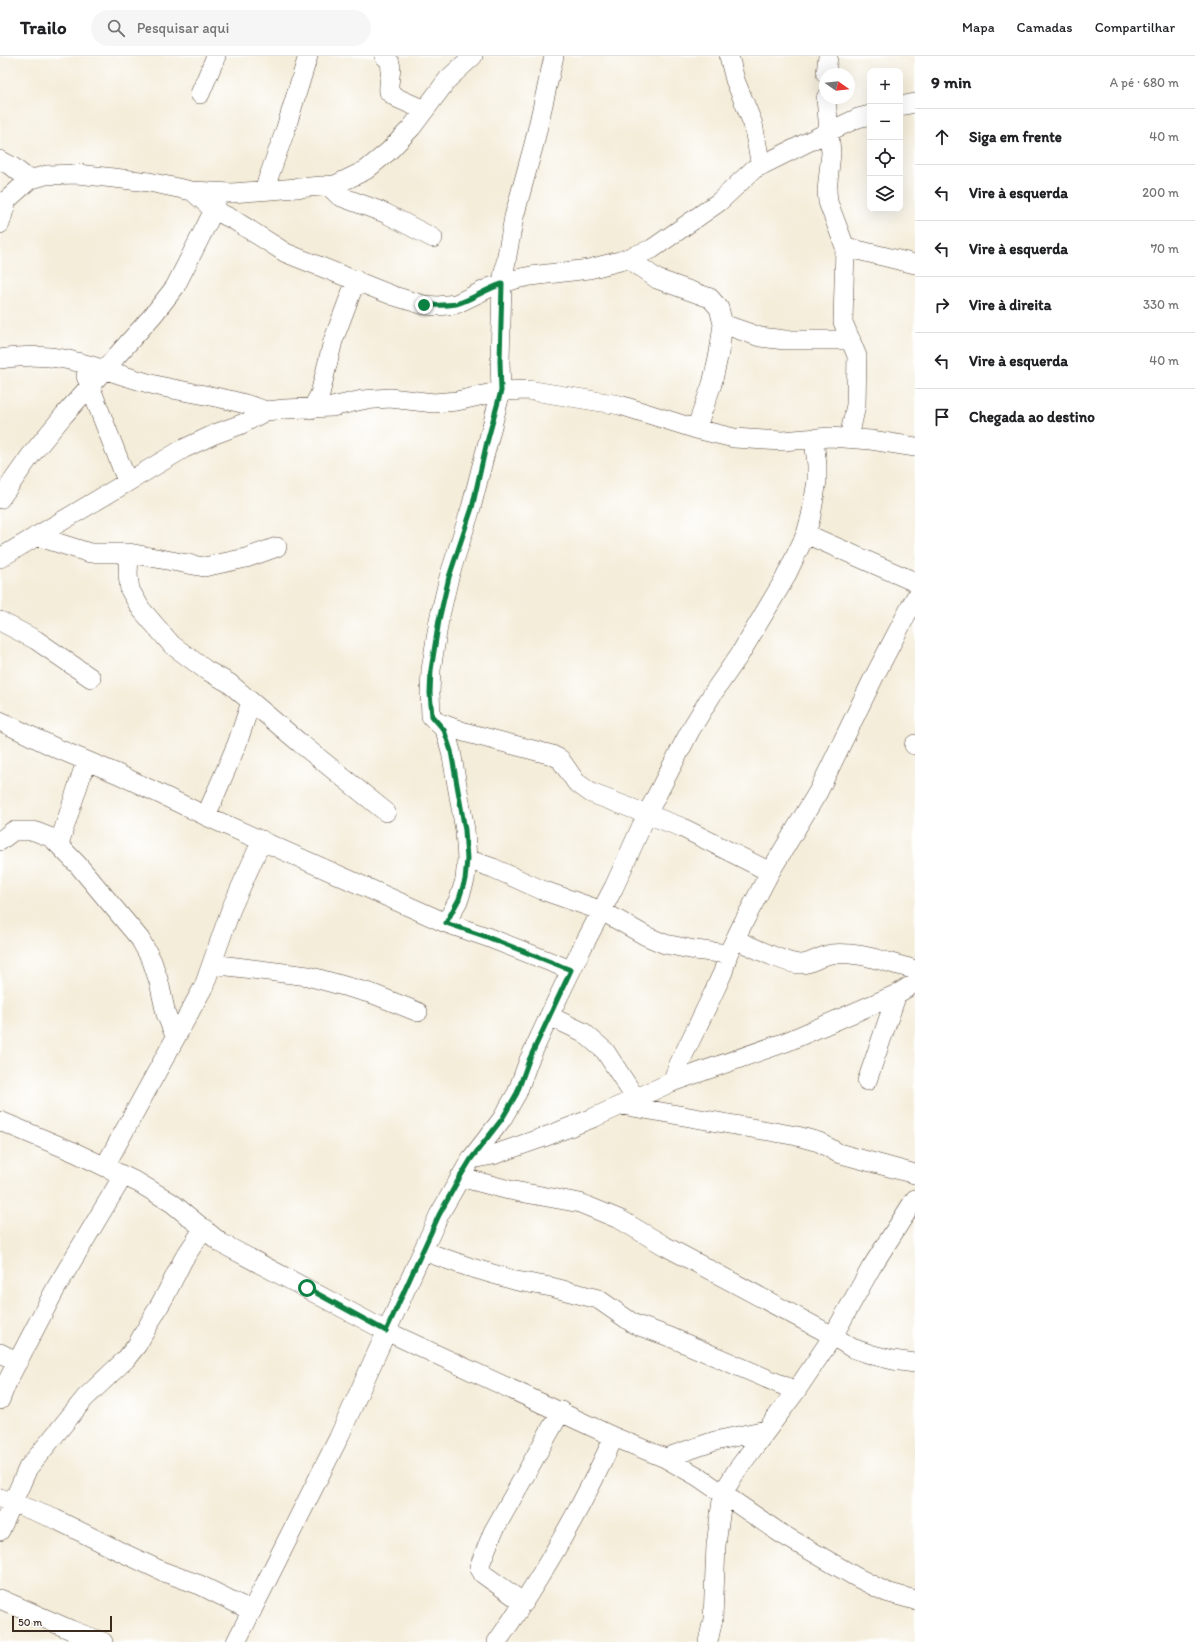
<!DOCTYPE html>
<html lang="pt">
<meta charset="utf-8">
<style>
:root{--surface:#fff;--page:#f6f6f6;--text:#202124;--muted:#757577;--line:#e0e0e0}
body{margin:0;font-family:Itim,sans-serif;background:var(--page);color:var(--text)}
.controls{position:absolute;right:12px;top:12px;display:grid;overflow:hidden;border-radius:8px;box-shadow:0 4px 16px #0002}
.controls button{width:36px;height:36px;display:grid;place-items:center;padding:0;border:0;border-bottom:1px solid var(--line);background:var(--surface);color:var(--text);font:20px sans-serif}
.compass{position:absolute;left:819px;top:12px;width:36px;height:36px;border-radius:50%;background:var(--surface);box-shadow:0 4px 16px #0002;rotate:104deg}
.scale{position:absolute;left:12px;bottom:10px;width:100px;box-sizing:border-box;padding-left:4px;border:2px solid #3b2a1e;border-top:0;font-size:11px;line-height:14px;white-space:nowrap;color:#3b2a1e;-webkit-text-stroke:3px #fff;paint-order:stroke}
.stop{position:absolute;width:12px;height:12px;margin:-9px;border:3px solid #0b8043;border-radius:50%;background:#fff}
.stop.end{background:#0b8043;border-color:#fff;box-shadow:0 1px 4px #0008}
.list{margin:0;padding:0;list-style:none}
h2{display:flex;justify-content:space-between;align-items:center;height:52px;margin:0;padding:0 16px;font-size:17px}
h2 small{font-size:13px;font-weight:400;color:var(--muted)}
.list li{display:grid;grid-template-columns:26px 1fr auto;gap:12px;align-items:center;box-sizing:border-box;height:56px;padding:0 16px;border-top:1px solid var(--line)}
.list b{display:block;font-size:15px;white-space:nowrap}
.list em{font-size:13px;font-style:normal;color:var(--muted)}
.icon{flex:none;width:22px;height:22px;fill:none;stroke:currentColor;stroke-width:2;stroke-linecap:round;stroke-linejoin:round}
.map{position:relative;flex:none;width:915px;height:1586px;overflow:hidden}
header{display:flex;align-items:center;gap:24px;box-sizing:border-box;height:56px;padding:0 20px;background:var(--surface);border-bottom:1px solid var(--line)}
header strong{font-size:19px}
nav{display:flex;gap:22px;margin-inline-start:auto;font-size:14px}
.search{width:280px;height:36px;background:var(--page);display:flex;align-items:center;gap:10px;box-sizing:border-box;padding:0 14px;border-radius:22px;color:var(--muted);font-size:15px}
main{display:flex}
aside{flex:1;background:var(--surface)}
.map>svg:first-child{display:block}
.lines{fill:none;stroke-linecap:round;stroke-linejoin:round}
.minor-casing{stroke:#57473a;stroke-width:20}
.minor{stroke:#fff;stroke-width:19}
.route{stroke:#0b8043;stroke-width:5}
</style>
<header>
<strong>Trailo</strong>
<div class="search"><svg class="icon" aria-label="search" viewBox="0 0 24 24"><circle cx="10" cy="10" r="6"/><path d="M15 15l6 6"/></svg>Pesquisar aqui</div>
<nav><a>Mapa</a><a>Camadas</a><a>Compartilhar</a></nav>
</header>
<main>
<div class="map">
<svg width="915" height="1586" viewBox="0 0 915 1586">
<rect width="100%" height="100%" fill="#fff"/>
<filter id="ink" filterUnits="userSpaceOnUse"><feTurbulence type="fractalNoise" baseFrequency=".025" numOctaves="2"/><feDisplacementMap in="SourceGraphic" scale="8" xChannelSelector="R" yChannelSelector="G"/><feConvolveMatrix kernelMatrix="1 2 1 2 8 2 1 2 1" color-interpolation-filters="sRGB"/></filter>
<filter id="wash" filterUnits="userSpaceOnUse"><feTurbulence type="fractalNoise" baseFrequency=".012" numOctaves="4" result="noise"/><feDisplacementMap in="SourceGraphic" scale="16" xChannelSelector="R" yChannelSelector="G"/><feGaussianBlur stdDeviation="0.9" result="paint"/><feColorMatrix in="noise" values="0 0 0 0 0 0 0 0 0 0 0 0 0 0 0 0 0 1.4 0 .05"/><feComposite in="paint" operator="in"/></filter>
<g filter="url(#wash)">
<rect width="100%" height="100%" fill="#f4edda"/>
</g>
<g filter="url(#ink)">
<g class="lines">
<!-- minor casing -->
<g class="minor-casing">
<path id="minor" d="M384 0C397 8 387 23 389 36L397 42 424 54
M729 0 735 24 753 68 761 110
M826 18 828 0
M200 38 216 0
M826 42 831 97 827 135 828 146 845 191 843 266 857 300 856 349 849 382
M900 50 915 47
M0 104 13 111 29 124
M328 129 339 140 385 157 433 182
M264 134 285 75 308 0
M192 135 214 154 234 164 286 197 394 240 424 249 438 250 456 248 491 231 516 223 531 220 589 213 620 205 652 193 719 146 754 113 830 75 858 62 870 59
M0 147 7 144 29 124 46 119 78 118 149 126 192 135 232 137 335 129 366 114 389 95 412 71 448 23 473 0
M0 168 7 144
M845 191 915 208
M628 202 657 223 710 242 719 252 723 268 719 297 712 328 696 373
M723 268 760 281 785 284H851
M0 303C20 300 44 299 64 303 95 309 125 321 155 329 192 338 230 341 266 355
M86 320 127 425
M312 353 320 338 333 285 356 224
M0 443 31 399 64 359 154 258 175 231 214 154 217 141
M806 478 915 526
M36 480 90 497H129L204 511 246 502 277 491
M129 497 128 519 130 534 141 553 172 589 206 614 229 627 300 687 386 756
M0 502 183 393 215 378 242 368 266 355 285 353 332 351 362 344 390 342 434 347 457 345 501 335 528 334 620 349 696 373 734 382 782 385 830 381 871 384 915 391
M0 565 36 584 91 622
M0 665 56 692 118 718 206 760 446 867 487 881 571 914
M437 666 464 676 552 699 560 703 576 726 591 737 681 771 770 816
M914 689 915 688
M206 760 237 688 251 646
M0 785 13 775H34L52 782 79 810 140 883 152 905 159 926 166 958 175 980
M59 788 86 705
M467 803 493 812 542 834 602 855 646 880 665 888 695 894 728 898
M446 867 459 843 465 824 467 803 465 774 451 695 445 674 431 660 430 637 431 614 439 564 449 521 471 452 501 335 500 305 502 227 514 161 534 88 554 0
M736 884C751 890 784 907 799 908 810 909 820 900 831 898 856 895 882 905 906 911L915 914
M212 908 308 920 373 938 418 956
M549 960 583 976 605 995 636 1043
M867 1025 897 938
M672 1026 679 1008 712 940 723 916 728 898 741 871 770 816 818 736 873 623 915 542
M622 1049 797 1080 819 1086 838 1097 915 1118
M0 1065 74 1096 139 1127 172 1147 221 1187 386 1275 614 1381 665 1402 697 1420 780 1477 856 1521 886 1536 915 1544
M471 1103 493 1099 547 1080 593 1062 672 1026 786 986 897 938 915 927
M105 1110 204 930 231 853 262 784
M460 1121 509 1134 580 1147 621 1164 665 1190 833 1280 852 1292 873 1299 893 1304 915 1307
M423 1195 469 1211 517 1225 551 1231 598 1243 634 1268 670 1281 796 1335
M0 1297 18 1306
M0 1344 8 1324 56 1232 123 1120
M665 1402 715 1385 766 1374
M0 1442 55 1463 117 1494 164 1516 200 1529 252 1555
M0 1475 28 1412 85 1342 126 1303 137 1289 166 1238 183 1204 204 1172
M0 1543 71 1574 103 1586
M524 1547 483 1518 479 1511 493 1476 561 1355
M236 1586 338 1383 439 1159 471 1103 502 1063 517 1037 529 1004 553 952 581 894 614 831 647 758 691 673 713 637 740 598 784 524 806 478 811 460 817 425V409L814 383
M497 1586C542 1521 581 1453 614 1381
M708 1586 713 1563 716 1489 723 1437 737 1414 796 1335 833 1280 871 1212 915 1143"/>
</g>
<!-- minor -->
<use href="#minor" class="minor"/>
</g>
</g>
<g class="lines" filter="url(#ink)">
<!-- route -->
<path class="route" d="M307 1232 386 1275 439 1159 460 1121 471 1103 502 1063 517 1037 529 1004 571 914 487 881 446 867 459 843 465 824 467 803 465 774 451 695 444 674 432 660 430 637 431 614 439 564 449 521 472 452 486 390 501 335 500 305 502 228C486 233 471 244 456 248 445 250 434 249 424 249"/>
</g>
</svg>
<div class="controls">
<button>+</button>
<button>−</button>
<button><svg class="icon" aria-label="locate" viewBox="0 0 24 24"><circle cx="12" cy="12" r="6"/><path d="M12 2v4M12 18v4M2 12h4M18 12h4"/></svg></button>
<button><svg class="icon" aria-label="layers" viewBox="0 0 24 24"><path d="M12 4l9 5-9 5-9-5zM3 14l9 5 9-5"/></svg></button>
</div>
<svg class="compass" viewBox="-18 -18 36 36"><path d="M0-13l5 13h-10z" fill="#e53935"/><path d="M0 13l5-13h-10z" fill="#757577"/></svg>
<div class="scale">50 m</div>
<div class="stop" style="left:307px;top:1232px"></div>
<div class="stop end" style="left:424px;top:249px"></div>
</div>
<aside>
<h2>9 min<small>A pé · 680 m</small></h2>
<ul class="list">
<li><svg class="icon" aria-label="ahead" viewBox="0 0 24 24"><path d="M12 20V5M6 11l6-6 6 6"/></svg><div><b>Siga em frente</b></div><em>40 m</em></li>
<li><svg class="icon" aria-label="left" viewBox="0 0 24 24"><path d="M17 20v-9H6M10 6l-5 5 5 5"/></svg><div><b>Vire à esquerda</b></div><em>200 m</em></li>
<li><svg class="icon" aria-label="left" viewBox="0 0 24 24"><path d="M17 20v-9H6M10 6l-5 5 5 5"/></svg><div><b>Vire à esquerda</b></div><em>70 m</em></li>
<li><svg class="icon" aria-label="right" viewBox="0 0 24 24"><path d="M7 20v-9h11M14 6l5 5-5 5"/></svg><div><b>Vire à direita</b></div><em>330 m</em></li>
<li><svg class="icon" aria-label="left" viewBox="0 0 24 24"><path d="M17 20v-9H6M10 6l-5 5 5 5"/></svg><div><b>Vire à esquerda</b></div><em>40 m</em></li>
<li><svg class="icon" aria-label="arrive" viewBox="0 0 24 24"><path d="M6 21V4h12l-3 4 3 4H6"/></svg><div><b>Chegada ao destino</b></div></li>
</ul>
</aside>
</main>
